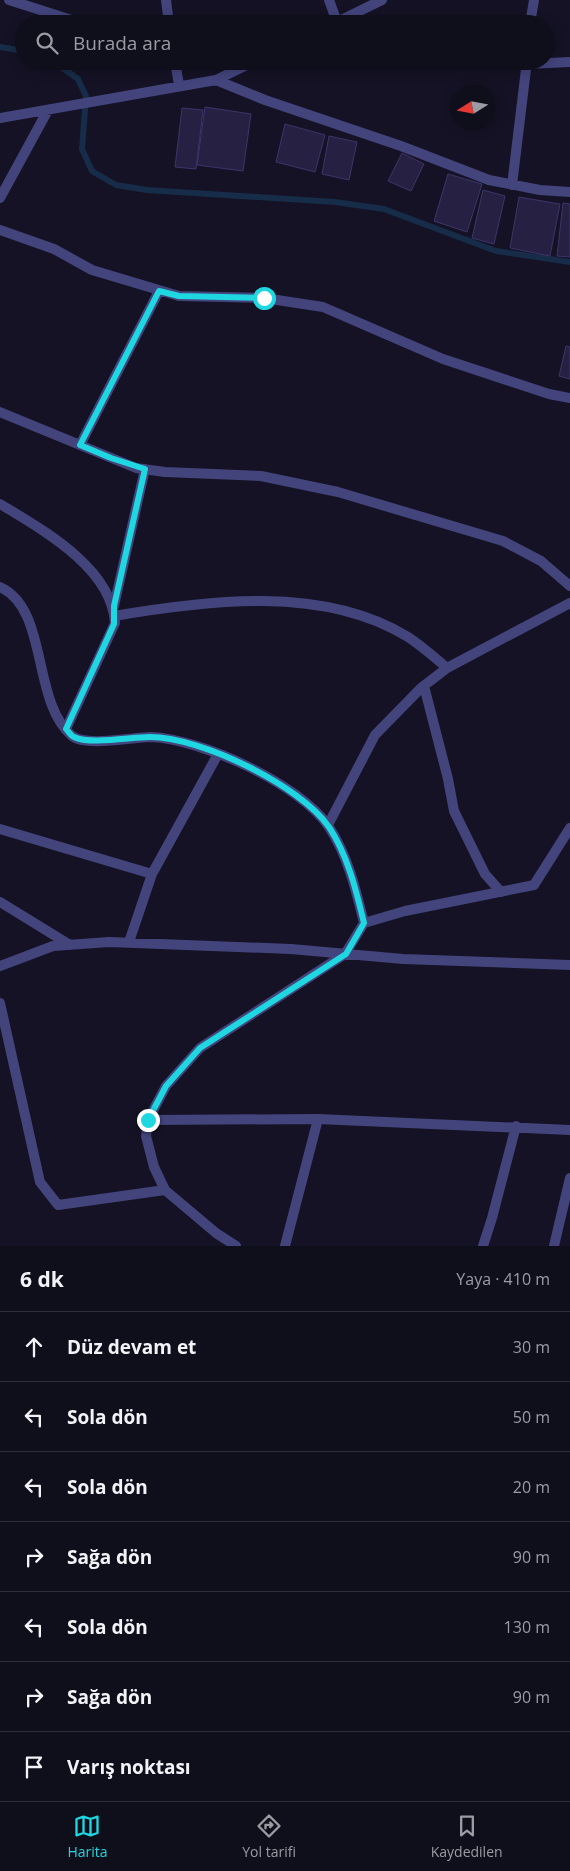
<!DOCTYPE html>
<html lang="tr">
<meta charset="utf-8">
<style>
:root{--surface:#0f0e1b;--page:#181724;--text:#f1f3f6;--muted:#9b9ca3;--line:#2f2e3a;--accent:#1fd7e1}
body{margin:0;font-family:"Open Sans",sans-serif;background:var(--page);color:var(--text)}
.compass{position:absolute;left:450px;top:85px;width:45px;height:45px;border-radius:50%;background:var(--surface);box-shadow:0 2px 12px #0003;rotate:259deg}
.stop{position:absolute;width:15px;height:15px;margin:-11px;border:4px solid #1fd7e1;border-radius:50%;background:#fff}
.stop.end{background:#1fd7e1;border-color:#fff;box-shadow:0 1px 5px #0008}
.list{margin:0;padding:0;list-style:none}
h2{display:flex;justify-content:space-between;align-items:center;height:65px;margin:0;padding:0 20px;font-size:21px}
h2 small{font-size:16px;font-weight:400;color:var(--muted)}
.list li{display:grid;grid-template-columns:32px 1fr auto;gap:15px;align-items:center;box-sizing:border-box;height:70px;padding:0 20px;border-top:1px solid var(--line)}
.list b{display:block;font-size:19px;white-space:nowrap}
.list em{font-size:16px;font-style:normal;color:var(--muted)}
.icon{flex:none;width:28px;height:28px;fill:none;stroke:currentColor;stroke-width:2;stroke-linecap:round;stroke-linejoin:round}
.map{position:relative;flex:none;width:570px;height:1246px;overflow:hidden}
.search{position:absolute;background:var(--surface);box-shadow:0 2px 12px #0003;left:15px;right:15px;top:15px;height:55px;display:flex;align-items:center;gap:12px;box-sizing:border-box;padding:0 18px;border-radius:28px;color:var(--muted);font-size:19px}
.sheet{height:555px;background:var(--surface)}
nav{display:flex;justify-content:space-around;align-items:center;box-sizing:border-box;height:70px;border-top:1px solid var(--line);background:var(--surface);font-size:14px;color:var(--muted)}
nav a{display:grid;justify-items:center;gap:2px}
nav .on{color:var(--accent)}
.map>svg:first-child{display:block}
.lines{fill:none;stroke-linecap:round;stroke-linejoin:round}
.stream{stroke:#172c48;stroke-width:6}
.building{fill:#262042;stroke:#3d356b}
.minor{stroke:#43447c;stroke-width:10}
.route{stroke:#1fd7e1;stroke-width:6}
</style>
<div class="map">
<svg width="570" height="1246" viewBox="0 0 570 1246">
<rect width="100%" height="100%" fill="#141224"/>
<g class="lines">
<!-- stream -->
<path class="stream" d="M0 47 24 51
M53 61 78 79 86 96 82 149 92 171 116 185 147 190 335 202 384 209 496 251 570 262"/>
</g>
<!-- building -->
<path class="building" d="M205 107 251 114 243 171 197 165Z
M182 108 203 110 196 169 175 167Z
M285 124 325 135 315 172 276 162Z
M329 136 357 142 349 180 322 174Z
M402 153 424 164 411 191 388 181Z
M448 174 482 184 467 232 434 221Z
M483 190 505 196 494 244 472 238Z
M519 197 560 204 550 256 510 248Z
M563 203 570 204V257L557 256Z
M566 346 570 347V379L559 376Z"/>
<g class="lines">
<!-- minor -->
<path class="minor" d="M9 0 84 24
M166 0 169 24
M329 0 337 22
M333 24 382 0
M530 24 534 0
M175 61 179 85
M527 64 570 62
M216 80 265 100 401 146 489 180 540 190 570 192
M0 118 216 80 255 61
M512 185 527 61
M0 198 48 110
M0 230 54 249 92 270 179 296 264 298 323 307 443 359 549 394 570 398
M0 412 136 468 165 472 261 476 338 492 503 541 541 561 570 586
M80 445 159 291
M0 504C43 530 112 568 115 623L66 729
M0 587C49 609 31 701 72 736 86 747 133 737 151 737 202 739 300 784 329 827 348 856 356 890 364 923
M114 606 145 469
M114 616C207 600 324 585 408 637 422 646 434 657 447 668
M424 686 448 779 454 811 485 874 501 892
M328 825 375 735 421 688 447 668 570 603
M0 829 152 874
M0 902 70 945
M129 942 152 874 218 754
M0 966 53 946 109 942 291 949 403 959 570 965
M0 1003 40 1182 58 1205 165 1190
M148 1120 318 1119 570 1130
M236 1246 216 1233 165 1190 154 1167 146 1136 148 1120 166 1086 200 1048 345 954 364 923 405 911 534 885 570 828
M285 1246 318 1119
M483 1246 492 1218 516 1126
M554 1246 570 1178"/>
</g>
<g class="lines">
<!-- route -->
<path class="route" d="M148 1120 166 1086 200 1048 346 954 364 923C356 890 348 856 329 827 300 785 200 737 150 737 131 737 90 745 74 737 71 736 68 731 66 729L114 624V606L145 469 111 458 80 445 159 291 179 296 264 298"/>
</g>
</svg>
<svg class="compass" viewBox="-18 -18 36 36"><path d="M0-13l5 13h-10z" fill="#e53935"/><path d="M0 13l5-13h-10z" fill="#9b9ca3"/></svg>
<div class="stop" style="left:264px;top:298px"></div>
<div class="stop end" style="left:148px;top:1120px"></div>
<div class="search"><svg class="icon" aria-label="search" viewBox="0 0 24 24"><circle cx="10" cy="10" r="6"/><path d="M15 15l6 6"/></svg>Burada ara</div>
</div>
<section class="sheet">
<h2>6 dk<small>Yaya · 410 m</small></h2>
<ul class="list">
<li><svg class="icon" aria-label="ahead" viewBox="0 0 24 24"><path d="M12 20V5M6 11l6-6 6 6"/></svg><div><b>Düz devam et</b></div><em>30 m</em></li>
<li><svg class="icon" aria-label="left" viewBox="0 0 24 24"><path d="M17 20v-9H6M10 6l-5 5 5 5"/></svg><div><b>Sola dön</b></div><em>50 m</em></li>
<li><svg class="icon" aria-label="left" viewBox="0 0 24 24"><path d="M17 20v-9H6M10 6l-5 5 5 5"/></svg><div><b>Sola dön</b></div><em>20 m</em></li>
<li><svg class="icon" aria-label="right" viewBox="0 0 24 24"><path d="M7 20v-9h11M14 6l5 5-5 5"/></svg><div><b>Sağa dön</b></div><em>90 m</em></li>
<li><svg class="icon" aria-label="left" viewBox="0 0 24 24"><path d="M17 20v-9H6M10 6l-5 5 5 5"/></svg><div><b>Sola dön</b></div><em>130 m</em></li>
<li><svg class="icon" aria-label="right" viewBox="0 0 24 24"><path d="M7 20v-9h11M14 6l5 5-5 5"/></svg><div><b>Sağa dön</b></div><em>90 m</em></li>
<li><svg class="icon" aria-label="arrive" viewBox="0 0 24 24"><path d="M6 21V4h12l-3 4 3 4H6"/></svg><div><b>Varış noktası</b></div></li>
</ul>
</section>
<nav>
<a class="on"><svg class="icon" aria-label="map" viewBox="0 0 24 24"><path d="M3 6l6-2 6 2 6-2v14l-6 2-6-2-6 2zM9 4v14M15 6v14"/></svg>Harita</a>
<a><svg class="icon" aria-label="directions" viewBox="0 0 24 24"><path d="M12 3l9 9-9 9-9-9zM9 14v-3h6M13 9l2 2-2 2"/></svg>Yol tarifi</a>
<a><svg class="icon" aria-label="saved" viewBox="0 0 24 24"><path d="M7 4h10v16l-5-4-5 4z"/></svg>Kaydedilen</a>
</nav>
